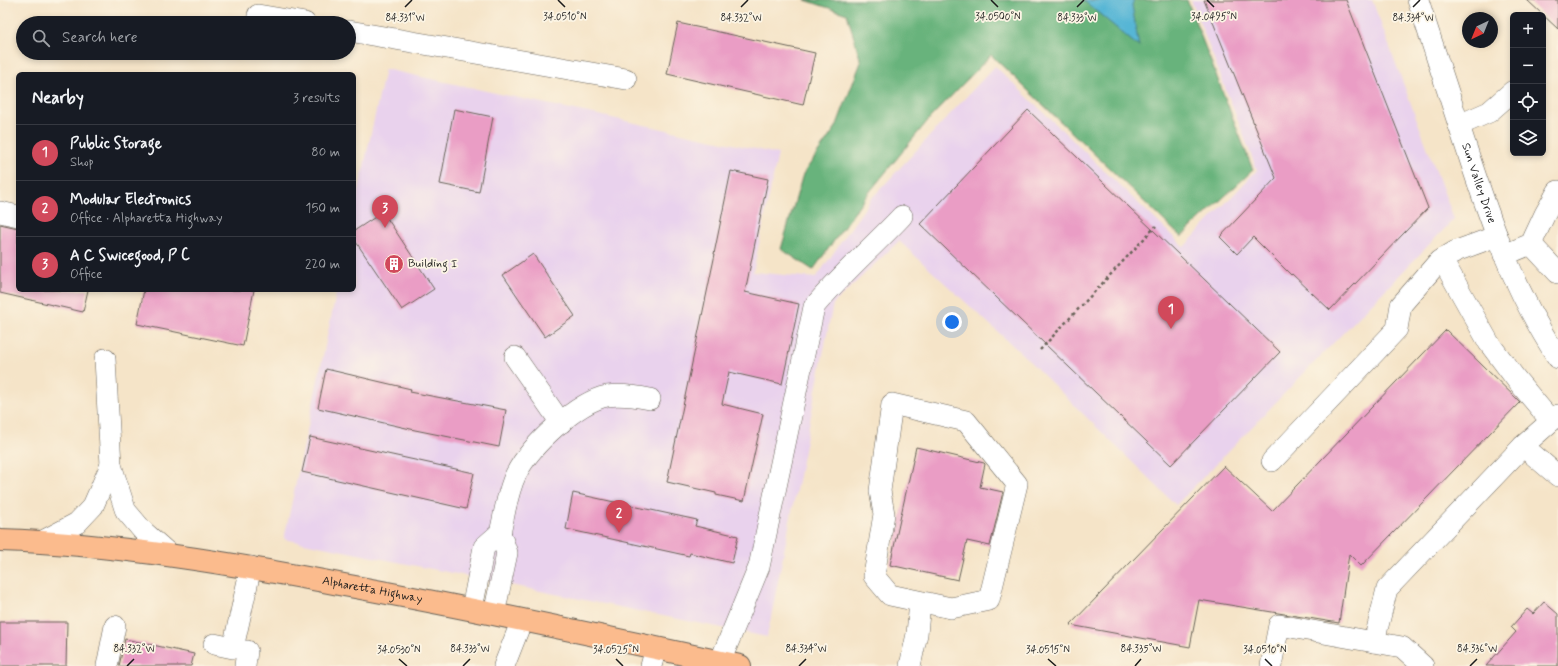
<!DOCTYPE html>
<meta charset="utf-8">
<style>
:root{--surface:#171b24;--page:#20242c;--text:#f1f3f6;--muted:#9ea1a6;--line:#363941;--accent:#d1495b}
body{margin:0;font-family:Mynerve,sans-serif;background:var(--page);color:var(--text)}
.controls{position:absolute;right:12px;top:12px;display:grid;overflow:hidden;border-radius:6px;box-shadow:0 2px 6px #0003}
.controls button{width:36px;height:36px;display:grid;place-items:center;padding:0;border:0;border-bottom:1px solid var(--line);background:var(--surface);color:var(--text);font:20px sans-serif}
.compass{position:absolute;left:1462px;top:12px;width:36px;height:36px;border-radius:50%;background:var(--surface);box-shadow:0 2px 6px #0003;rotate:223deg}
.you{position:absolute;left:952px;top:322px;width:14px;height:14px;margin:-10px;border:3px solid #fff;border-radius:50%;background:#1a73e8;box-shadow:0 0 0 6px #1a73e833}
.badge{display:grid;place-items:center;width:26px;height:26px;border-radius:50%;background:var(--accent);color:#fff;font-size:13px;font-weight:700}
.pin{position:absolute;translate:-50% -33px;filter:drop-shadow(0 1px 2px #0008)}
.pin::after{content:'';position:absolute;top:21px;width:14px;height:12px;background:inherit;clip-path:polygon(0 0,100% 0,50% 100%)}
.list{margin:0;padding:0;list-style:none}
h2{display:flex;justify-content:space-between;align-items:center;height:52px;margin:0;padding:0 16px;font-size:17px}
h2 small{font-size:13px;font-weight:400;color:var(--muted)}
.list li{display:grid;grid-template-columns:26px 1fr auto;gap:12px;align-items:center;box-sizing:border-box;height:56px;padding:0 16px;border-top:1px solid var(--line)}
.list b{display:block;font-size:15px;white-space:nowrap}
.list p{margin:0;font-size:13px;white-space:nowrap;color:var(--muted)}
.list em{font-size:13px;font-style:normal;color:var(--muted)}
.icon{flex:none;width:22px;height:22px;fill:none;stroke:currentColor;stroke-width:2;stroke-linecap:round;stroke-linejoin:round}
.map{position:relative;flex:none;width:1558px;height:666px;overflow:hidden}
.search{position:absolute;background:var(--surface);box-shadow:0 2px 6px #0003;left:16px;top:16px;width:340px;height:44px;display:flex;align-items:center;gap:10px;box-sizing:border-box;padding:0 14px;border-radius:22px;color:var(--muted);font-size:15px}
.panel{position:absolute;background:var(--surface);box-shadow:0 2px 6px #0003;left:16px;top:72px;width:340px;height:220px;border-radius:6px}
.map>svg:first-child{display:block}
.built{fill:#e9d2ed}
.forest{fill:#68b37b;stroke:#42684c}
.water{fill:#57b6d5;stroke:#3a6978}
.building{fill:#ea9dc5}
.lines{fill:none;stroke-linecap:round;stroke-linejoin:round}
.minor-casing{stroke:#686258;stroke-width:22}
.highway-casing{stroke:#686258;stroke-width:24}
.path{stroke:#686258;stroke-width:2.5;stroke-dasharray:3 3;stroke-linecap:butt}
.minor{stroke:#fff;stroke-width:21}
.highway{stroke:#fbbb8d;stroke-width:22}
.ticks{fill:none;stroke:#1c1c1c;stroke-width:1.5}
.labels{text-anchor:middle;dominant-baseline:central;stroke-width:3.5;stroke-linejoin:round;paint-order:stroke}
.street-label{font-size:12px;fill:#1c1c1c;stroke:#fcf5e5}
.poi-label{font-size:12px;fill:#1c1c1c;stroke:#fcf5e5;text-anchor:start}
.ticks-label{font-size:10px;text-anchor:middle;fill:#1c1c1c;stroke:#fcf5e5;stroke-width:3.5;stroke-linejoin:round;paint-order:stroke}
</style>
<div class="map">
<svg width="1558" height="666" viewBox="0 0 1558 666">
<rect width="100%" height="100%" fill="#fcf5e5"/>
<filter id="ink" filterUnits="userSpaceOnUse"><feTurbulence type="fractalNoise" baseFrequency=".025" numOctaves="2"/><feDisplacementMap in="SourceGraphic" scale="8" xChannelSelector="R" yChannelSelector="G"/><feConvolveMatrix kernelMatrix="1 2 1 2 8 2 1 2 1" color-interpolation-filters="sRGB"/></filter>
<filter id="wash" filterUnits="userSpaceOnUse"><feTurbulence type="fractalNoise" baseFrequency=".012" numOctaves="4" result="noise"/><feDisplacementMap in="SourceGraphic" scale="16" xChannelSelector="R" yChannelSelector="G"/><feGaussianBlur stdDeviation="0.9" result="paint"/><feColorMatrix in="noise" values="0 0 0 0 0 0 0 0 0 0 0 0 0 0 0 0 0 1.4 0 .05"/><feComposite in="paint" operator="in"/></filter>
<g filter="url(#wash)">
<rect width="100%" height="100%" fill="#f5e4c8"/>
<!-- built -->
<path class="built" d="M1191 0H1372L1454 219 1176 505 1022 354 899 241 833 304 767 637 284 539 337 290H354V212L385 69 778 154 753 272 816 278 871 199 995 66 1184 247 1257 170Z"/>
<!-- forest -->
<path class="forest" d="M805 0H1187L1253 170 1181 237 991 55 930 118 867 195 813 270 781 249 803 174 836 127 861 62 847 14Z"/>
<!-- water -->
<path class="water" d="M1083 0H1134L1132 5 1139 47Z"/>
<g id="blocks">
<!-- building -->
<path class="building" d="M1204 0H1346L1428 208 1330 310 1292 274 1291 275 1253 237 1237 254 1220 237 1276 178Z
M1527 0H1558V29Z
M678 23 815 53 803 105 667 74Z
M454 109 493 117 479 192 440 184Z
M1028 110 1280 352 1171 465 920 224Z
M731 171 768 179 745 292 799 304 782 384 729 372 722 404 763 414 744 501 716 495V493L667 482 715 254H714Z
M383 212 434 289 402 310 354 239V231Z
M0 224 18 228V290H88L83 312 0 293Z
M533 254 575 316 545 337 503 275Z
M144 290H254L243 346 137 324Z
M1446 330 1520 402 1361 566 1349 554 1339 623 1199 600 1190 647 1070 625 1224 466 1272 511Z
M326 369 411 389 410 392 506 410 499 447 415 430 318 408Z
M310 437 474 473 466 509 302 472Z
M916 447 984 463 985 464 980 487 1003 492 990 546 967 541 958 580 890 565Z
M573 493 697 520 695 526 738 536 732 563 690 553 689 556 566 529Z
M1544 602 1558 614V666H1486L1516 632 1511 627 1527 609 1533 614Z
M0 622H67L66 666H0Z
M125 639 194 654 191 666H119Z"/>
</g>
</g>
<g filter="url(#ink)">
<use href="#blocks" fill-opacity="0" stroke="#686258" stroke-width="1"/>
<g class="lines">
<!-- minor casing -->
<g class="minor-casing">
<g id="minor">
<path id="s1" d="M1418 0C1434 49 1450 98 1466 147 1490 221 1515 293 1558 358"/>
<path d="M258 15 305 23"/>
<path d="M349 31 626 79"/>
<path d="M1459 125 1489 112 1513 91"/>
<path d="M0 212 18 216"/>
<path d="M1531 244 1558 273"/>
<path d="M1504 255 1531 244 1545 214 1558 191"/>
<path d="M1442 259 1489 343 1516 379 1551 421"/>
<path d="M515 357 561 423"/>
<path d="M105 359 111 465 125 509 126 511 143 531 169 554"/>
<path d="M892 404 966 421 1017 484 989 600 951 608 890 595 874 576 884 514 880 491Z"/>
<path d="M1523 446 1558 476"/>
<path d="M1272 461 1397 329 1401 305 1439 261 1456 251 1497 236"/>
<path d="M500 533C505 513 507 492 516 474 530 446 577 402 607 396 622 394 635 396 650 399"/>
<path d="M41 542 77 523 93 506 111 465"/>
<path d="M472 609 484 547 500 533 507 553 494 614"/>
<path d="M1374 642 1387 589 1523 446 1558 415"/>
<path d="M214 644 233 648 251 567"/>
<path d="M720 662 759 567 814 307C840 275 873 247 902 216"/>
<path d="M107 666 115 626"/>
<path d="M245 666 247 651"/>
<path d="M504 666 522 620"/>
<path d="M651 666 656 648"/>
<path d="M910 666 917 634 920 602"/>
<path d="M1271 666 1279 625 1402 647 1423 666"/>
</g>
</g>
<!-- highway casing -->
<g class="highway-casing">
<g id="highway">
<path id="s2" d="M0 540C116 544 230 563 344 585 477 609 609 638 740 666"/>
</g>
</g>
<!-- path -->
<path class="path" d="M1040 350 1156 226"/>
<!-- minor -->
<use href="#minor" class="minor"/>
<!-- highway -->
<use href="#highway" class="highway"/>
</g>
</g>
<!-- ticks -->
<path class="ticks" d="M558 0 565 7M991 0 998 7M1207 0 1214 7M405 7 412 0M741 7 748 0M1077 7 1084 0M1413 7 1420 0M399 659 407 666M616 659 623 666M1048 659 1056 666M1265 659 1272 666M127 666 134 659M463 666 470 659M799 666 806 659M1135 666 1141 659M1470 666 1477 659"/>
<!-- icons -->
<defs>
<g id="building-disc" transform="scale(1)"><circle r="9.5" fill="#d1495b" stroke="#fcf5e5"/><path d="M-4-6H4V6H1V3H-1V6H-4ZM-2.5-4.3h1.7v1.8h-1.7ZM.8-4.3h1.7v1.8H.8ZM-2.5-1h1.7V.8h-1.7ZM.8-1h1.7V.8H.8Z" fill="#fff"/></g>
</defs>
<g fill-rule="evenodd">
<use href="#building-disc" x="394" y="264"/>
</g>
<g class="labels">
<!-- street labels -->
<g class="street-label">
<text stroke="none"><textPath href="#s1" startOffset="193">Sun Valley Drive</textPath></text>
<text stroke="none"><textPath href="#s2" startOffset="376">Alpharetta Highway</textPath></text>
</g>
<!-- poi labels -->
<g class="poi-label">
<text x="408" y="264">Building I</text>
</g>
</g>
<g class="ticks-label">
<text x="998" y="20">34.0500°N</text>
<text x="565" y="20">34.0510°N</text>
<text x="1214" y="20">34.0495°N</text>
<text x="741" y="21">84.332°W</text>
<text x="405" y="21">84.331°W</text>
<text x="1077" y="21">84.333°W</text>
<text x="1413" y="21">84.334°W</text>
<text x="134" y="652">84.332°W</text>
<text x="470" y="652">84.333°W</text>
<text x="806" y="652">84.334°W</text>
<text x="1141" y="652">84.335°W</text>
<text x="1477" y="652">84.336°W</text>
<text x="399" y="653">34.0530°N</text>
<text x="616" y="653">34.0525°N</text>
<text x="1048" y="653">34.0515°N</text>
<text x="1265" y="653">34.0510°N</text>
</g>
</svg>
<div class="controls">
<button>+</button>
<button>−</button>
<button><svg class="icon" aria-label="locate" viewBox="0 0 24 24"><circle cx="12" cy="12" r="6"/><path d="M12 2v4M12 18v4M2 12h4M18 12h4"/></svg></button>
<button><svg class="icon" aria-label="layers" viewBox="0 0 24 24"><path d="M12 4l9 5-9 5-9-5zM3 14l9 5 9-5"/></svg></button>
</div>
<svg class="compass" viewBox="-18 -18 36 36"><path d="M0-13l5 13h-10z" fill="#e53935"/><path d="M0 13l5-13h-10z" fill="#9ea1a6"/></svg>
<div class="you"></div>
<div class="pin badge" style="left:1171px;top:329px">1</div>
<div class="pin badge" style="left:619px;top:533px">2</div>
<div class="pin badge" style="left:385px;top:228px">3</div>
<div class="search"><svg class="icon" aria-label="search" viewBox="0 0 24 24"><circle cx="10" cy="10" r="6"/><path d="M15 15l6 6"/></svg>Search here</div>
<section class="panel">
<h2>Nearby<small>3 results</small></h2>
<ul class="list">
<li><span class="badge">1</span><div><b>Public Storage</b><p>Shop</p></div><em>80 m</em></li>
<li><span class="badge">2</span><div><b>Modular Electronics</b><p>Office · Alpharetta Highway</p></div><em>150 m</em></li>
<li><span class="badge">3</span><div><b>A C Swicegood, P C</b><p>Office</p></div><em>220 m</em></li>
</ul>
</section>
</div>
